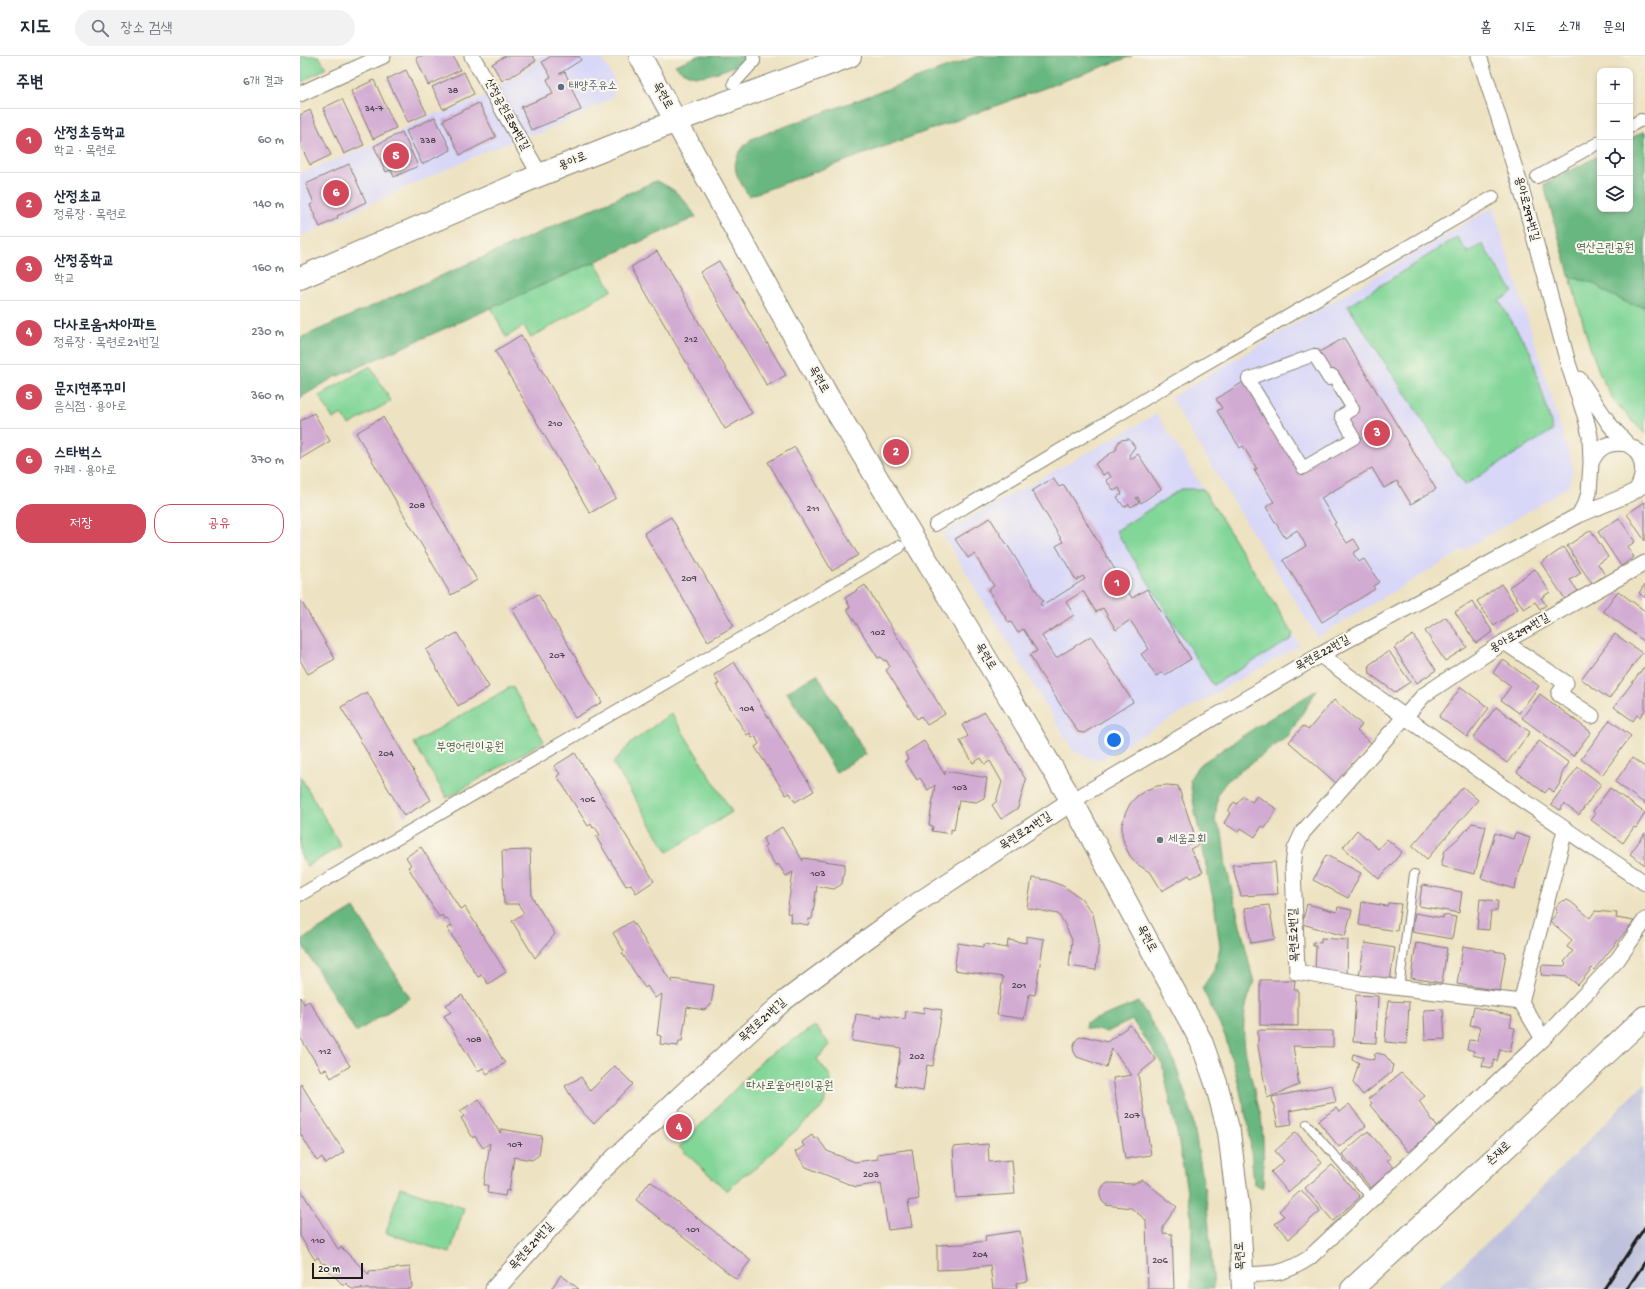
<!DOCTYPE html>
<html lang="ko">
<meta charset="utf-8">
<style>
:root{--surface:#fff;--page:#f2f2f3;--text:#1f2937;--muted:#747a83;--line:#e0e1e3;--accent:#d1495b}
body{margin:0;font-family:"Gochi Hand","Poor Story",sans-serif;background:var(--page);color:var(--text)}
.controls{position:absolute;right:12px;top:12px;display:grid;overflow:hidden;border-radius:8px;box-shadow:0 2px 6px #0003}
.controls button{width:36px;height:36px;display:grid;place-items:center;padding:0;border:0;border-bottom:1px solid var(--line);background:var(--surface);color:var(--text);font:20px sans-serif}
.scale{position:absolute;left:12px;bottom:10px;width:51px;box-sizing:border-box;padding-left:4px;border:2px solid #1c1c1c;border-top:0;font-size:11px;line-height:14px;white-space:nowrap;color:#1c1c1c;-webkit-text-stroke:3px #fbf7ec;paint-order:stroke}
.you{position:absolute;left:814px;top:684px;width:14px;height:14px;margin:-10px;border:3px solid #fff;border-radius:50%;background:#1a73e8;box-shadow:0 0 0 6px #1a73e833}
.badge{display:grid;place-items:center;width:26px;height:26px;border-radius:50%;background:var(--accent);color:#fff;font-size:13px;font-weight:700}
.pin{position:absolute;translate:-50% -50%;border:2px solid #fff;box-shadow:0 1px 4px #0006}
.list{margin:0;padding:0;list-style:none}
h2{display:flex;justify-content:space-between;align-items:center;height:52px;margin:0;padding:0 16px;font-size:17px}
h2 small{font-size:13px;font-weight:400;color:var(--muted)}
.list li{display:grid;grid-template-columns:26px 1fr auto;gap:12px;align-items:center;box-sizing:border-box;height:64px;padding:0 16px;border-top:1px solid var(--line)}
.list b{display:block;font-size:15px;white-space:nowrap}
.list p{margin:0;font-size:13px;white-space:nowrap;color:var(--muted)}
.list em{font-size:13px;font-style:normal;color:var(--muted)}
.actions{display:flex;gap:8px;padding:12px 16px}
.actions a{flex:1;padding:9px 0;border:1px solid var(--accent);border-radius:16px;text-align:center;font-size:14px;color:var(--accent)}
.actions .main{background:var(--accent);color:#fff}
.icon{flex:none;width:22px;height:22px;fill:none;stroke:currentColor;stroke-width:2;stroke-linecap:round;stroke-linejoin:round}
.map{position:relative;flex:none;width:1345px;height:1233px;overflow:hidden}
header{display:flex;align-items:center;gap:24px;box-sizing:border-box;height:56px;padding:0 20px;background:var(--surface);border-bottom:1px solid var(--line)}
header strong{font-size:19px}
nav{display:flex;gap:22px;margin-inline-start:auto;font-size:14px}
.search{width:280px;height:36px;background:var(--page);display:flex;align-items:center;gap:10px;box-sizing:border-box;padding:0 14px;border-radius:22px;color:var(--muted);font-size:15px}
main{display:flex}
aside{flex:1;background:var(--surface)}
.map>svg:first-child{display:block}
.built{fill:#d8d7f8}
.industrial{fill:#bfc2dd}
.green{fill:#82d698;stroke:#4f795a}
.forest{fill:#69b780;stroke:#426a4e}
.building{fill:#d2abd3}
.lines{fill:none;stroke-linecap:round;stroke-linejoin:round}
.service-casing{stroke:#847f6e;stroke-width:10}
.pedestrian-casing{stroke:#847f6e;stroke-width:14}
.minor-casing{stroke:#847f6e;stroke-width:17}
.tertiary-casing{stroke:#847f6e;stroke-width:21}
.secondary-casing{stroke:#847f6e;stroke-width:24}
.service{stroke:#fff;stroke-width:8}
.pedestrian{stroke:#fff;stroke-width:12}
.minor{stroke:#fff;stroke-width:15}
.tertiary{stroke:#fff;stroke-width:19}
.secondary{stroke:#fff;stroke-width:22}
.rail{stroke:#1c1c1c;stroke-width:3}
.service-dot{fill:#5c6f8a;stroke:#fbf7ec;stroke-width:1.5}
.worship-dot{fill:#6b7280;stroke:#fbf7ec;stroke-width:1.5}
.labels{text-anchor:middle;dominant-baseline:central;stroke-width:4;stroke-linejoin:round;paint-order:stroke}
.number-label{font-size:10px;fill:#4a404a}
.service-label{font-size:12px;fill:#4e5e75;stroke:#fbf7ec;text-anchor:start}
.street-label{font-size:12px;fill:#1c1c1c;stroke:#fbf7ec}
.park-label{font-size:12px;fill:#405d47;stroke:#fbf7ec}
.worship-label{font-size:12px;fill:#5b616d;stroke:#fbf7ec;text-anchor:start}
</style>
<header>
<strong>지도</strong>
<div class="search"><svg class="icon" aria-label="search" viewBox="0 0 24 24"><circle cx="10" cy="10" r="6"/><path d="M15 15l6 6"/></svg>장소 검색</div>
<nav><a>홈</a><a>지도</a><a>소개</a><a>문의</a></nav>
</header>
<main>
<aside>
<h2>주변<small>6개 결과</small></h2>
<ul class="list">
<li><span class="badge">1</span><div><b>산정초등학교</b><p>학교 · 목련로</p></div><em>60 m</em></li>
<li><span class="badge">2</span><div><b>산정초교</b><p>정류장 · 목련로</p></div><em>140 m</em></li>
<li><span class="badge">3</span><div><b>산정중학교</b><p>학교</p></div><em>160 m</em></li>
<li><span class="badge">4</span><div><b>다사로움1차아파트</b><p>정류장 · 목련로21번길</p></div><em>230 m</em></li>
<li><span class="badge">5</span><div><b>문지현쭈꾸미</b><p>음식점 · 용아로</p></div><em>360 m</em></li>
<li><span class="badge">6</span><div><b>스타벅스</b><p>카페 · 용아로</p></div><em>370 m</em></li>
</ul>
<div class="actions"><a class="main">저장</a><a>공유</a></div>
</aside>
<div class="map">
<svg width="1345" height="1233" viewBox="0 0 1345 1233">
<rect width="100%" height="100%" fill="#fbf7ec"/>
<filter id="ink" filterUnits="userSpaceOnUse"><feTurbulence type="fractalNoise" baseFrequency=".025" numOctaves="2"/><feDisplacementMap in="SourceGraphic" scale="8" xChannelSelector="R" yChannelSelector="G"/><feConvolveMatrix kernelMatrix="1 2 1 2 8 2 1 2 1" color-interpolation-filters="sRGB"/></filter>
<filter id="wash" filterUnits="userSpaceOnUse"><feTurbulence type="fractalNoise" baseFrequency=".012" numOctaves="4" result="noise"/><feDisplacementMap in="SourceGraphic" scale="16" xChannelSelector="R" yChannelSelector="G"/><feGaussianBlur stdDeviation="0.9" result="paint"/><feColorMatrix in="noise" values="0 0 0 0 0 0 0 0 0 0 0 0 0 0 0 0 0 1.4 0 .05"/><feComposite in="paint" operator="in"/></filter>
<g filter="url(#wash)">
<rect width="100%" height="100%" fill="#ede2c1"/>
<!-- built -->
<path class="built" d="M236 0H300L315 25 313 41 284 57 237 78 232 77 185 96 100 134 0 181V117L66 92 136 56 141 58 182 41 239 6Z
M1193 151 1273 411 1269 429 1251 442 1017 581 870 342Z
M857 358 1000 589 797 705 774 696 642 477Z"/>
<!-- industrial -->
<path class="industrial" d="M1345 1027V1233H1136L1192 1182Z"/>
<!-- green -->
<path class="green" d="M0 0H19L26 12 0 27Z
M1343 76H1345V378L1314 345 1301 321 1290 291 1244 129 1300 99V153H1330V83Z
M1157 181 1168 197 1182 188 1213 236 1199 245 1231 297 1253 374 1165 429 1048 250Z
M295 206 312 234 231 282 224 270 206 281 191 251Z
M70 310 91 345 49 369 42 358 33 363 19 340Z
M881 433H903L993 578 990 584 913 629 816 475Z
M212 630 244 685 147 742 114 687Z
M371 657 432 756 368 796 313 707 330 688Z
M0 720 41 790 7 810 0 798Z
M515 970 530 989 517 1003 531 1021 523 1051 486 1083 457 1111 450 1116 443 1119 427 1135 379 1091 465 1002Z
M100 1131 164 1152 150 1197 86 1177Z"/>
<!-- forest -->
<path class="forest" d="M398 0H459C447 5 408 22 396 20 389 19 378 14 375 9Z
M678 0H832L449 140C433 116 428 105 451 83Z
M1343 76H1345V251L1330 248 1309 238 1293 227 1270 221 1244 129 1300 99V153H1330V83Z
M356 125C377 133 384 143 396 161L31 323 0 342V282Z
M517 618 566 698 536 716 487 636Z
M1017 634 988 680 927 725 918 737 915 766 922 776 926 810 954 927C937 963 944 996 954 1032 956 1042 959 1052 961 1061 964 1085 964 1108 963 1132L954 1128 949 1073 937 1022 925 980 902 932 915 913 920 891 915 853 893 745 890 723 898 710 956 671Z
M54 852 110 942 56 976 0 885Z
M839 946 873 1002 892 1058 907 1148 914 1233H891L892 1164 878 1082 862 1007 832 964 807 976 785 972 786 967Z"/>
<g id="blocks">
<!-- building -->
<path class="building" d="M120 0H153L160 14 128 29 116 2Z
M205 0H233L236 5 209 22 208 21 202 25 192 8Z
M251 0H279L281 4 259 18 265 16 281 54 231 74 221 51 253 38 247 23 251 21 242 6Z
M106 14 127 58 108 66 87 23Z
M164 16 174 38 143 53 132 31Z
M74 24 96 72 73 83 51 35Z
M42 43 64 89 44 98 23 52Z
M179 47 196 81 160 99 143 64Z
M10 54 31 99 10 109 0 88V59Z
M135 61 151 94 122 108 106 75Z
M102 76 118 110 94 121 91 114 86 116 74 90Z
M49 108 66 146 37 160 38 162 20 171 10 149 14 147 6 128Z
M357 195 452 357 425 373 331 211Z
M419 205 486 319 467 330 400 216Z
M221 279 316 442 290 457 195 295Z
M1044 282 1136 433 1111 448 1097 425 1084 432 1072 412 1021 442 1036 467 1034 468 1047 487 1054 483 1060 493 1053 497 1059 506 1064 503 1079 526 1073 530 1075 533 1022 566 983 504 1006 490 997 474 985 482 966 451 974 446 954 414 957 413 943 390 940 392 917 355 922 352 916 343 948 323 1003 412 1054 382 1041 360 1053 353 1014 299Z
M14 357 30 385 0 403V365Z
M83 361 177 524 151 539 56 377Z
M829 383 835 391 829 399 831 403 838 398 861 433 841 447 838 441 836 442 839 446 831 451 829 448 824 451 817 441 822 438 819 432 814 435 806 424 811 421 808 416 803 419 795 408 817 393 816 391 820 384Z
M495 391 558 499 532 515 468 406Z
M753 422 759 431 764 429 832 542 847 533 891 603 865 619 863 616 856 620 841 598 849 593 830 564 816 574 803 552 796 556 783 535 766 546 774 559 742 580 756 602 791 580 833 646 784 677 778 676 738 614 730 599 737 595 725 576 723 573 718 577 711 566 709 567 688 534 694 530 674 498 668 502 655 483 690 462 743 545 740 548 742 550 785 523 783 520 776 524 756 490 763 486 732 435Z
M1345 446V485L1327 458Z
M371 461 434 570 408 585 344 477Z
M1319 462 1335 486 1327 491 1334 501 1321 510 1298 476Z
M1291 474 1308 501 1298 508 1305 519 1292 528 1267 490Z
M1264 491 1281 517 1270 524 1278 535 1265 543 1241 507Z
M1235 513 1250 536 1241 542 1246 549 1240 553 1235 546 1224 553 1209 531Z
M1201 528 1218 553 1194 570 1177 545Z
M1345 528V542L1339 537Z
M565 529 645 658 627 669 621 660 617 663 586 614 590 611 586 604 584 605 581 601 578 602 547 553 550 551 545 542Z
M1318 535 1345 555V586L1303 555Z
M238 538 302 646 275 662 212 553Z
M0 543 35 603 8 618 0 604Z
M1172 545 1193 576 1176 587 1155 556Z
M1146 561 1167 591 1145 605 1125 575Z
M157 577 189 631 158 650 126 594Z
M1315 578 1342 597 1309 643 1281 623Z
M1113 579 1136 614 1117 627 1094 592Z
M1089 595 1110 626 1095 636 1070 618 1069 609Z
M1202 603 1239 630 1219 657 1201 644 1211 630 1193 617Z
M434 606 514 735 495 746 490 737 486 739 455 691 459 688 455 680 452 682 450 677 447 679 416 629 419 628 414 619Z
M1344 611 1345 612V654L1340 661 1337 659 1333 665 1314 651Z
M1161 631 1189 652 1167 681 1139 661Z
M67 636 131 744 104 760 41 651Z
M1240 638 1291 676 1273 700 1222 662Z
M1034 644 1062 669 1057 675 1071 687 1036 727 989 686 1003 670 1008 674Z
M1196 651 1230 676 1207 707 1173 682Z
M685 656 726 724 718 752 701 763 692 749 696 746 702 726 690 705 685 708 681 702 673 707 660 685 668 680 662 669Z
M1310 664 1331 680 1302 719 1281 703Z
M624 685 645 719V715L687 722 684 742 676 746 659 744 654 774 651 773V778L632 775 633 770 629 769 635 729 628 734 620 722 617 724 605 705 608 703 605 697Z
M1239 685 1269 707 1262 717 1259 729 1254 736 1249 732 1245 737 1217 716Z
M275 697 354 825 336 837 331 828 326 830 296 781 300 779 295 771 293 772 291 768 288 770 257 720 260 718 254 710Z
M1332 702 1345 711V748L1315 726Z
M1278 711 1301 728 1279 759 1264 748 1260 754 1251 748Z
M867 729 878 730 898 789 890 793 903 816 891 822 889 819 862 835 851 817 837 808 830 800 825 790 822 780V769L825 758 830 748 837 740 846 734 857 730Z
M1163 731 1178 744 1127 803 1112 790Z
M1310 732 1345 757 1336 772 1334 771 1323 787 1291 764 1295 759 1293 755Z
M943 740 952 746 957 740 977 753 965 772 962 770 955 781 941 772 938 776 924 767 930 757 928 755 934 746 937 748Z
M1172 767 1186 770 1175 818 1141 810 1145 794 1162 779Z
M482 771 503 805V802L545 808 542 828 534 833 517 830 512 863H509L508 869 490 866 491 858 487 857 493 816 486 820 478 808 476 810 464 791 466 789 463 783Z
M1057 774 1078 793 1087 783 1102 796 1079 823 1043 791Z
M1195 777 1213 783 1215 777 1230 782 1214 833 1181 822Z
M1345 777V809L1330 798Z
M121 791 160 853 165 851 206 916 188 928 182 919 178 921 147 872 152 870 147 862 145 863 142 859 139 861 108 811 111 809 106 801Z
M230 794 232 841 255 878 235 902 212 865 224 857 218 848H204L202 795Z
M1026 799 1061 817 1048 842 1013 824Z
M975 806 978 838 941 840 932 809Z
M732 822 747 824 763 830 781 842 793 858 799 885 796 914 769 910 772 884 763 865 758 858 727 852Z
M1122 829 1162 836 1159 857 1119 850Z
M1180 843 1198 845 1197 855H1191L1189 874 1177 873Z
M1267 844 1271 846 1290 862 1295 855 1317 857 1316 862 1334 865 1294 914 1292 912 1278 929 1268 921 1241 919 1242 909 1264 910 1266 908 1264 906 1273 895 1267 891 1272 884 1250 865 1257 857 1256 852 1258 848 1262 845Z
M1062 846 1087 850 1088 847 1101 848 1097 875 1059 869Z
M1007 848 1037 856 1038 851 1052 854 1045 880 1002 868Z
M969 849 975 883 951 887 945 852Z
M1115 857 1143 862V859L1156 861 1152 883 1112 876Z
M332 865 372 927V923L414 929 411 949 404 954 387 951 382 985H379L378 990 360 988 361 980 357 979 362 938 355 942 347 930 345 932 322 897 324 895 313 877Z
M726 880 744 883 735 939 729 938 724 963 697 959 703 921 654 914 658 887 683 891 684 888 707 892 708 884 726 887Z
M1021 882 1048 884 1047 918 1015 917 1016 890H1013V886L1021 887Z
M1065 887 1095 892 1090 925 1059 919Z
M1116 887 1147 892 1142 927 1111 922Z
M1163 890 1206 897 1200 935 1157 928Z
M960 924H995L994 934H998V970L960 969Z
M162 939 205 1007 187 1018 183 1012 178 1015 144 960 151 956 146 949Z
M1056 939 1078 940 1076 987 1053 986Z
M0 941 4 948 9 945 50 1010 31 1022 26 1013 21 1015 0 981Z
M1088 945 1109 946 1107 988 1085 986Z
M624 951 642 954 633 1010 627 1009 623 1035 595 1030 601 992 552 985 556 958 581 962 582 959 605 963 606 955 624 958Z
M1174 951 1212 960 1210 971 1215 972 1210 996 1200 993 1197 1005 1194 1004 1192 1012 1182 1010 1184 1002 1173 999 1174 995 1167 993 1169 984 1177 985 1180 971 1170 969Z
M1143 953 1145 983 1125 984 1124 954Z
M830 969 856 1004 838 1018 851 1099 825 1103 813 1022 832 1019 812 993 806 1011 777 1001 774 996 773 991 775 986 778 982 783 980 807 986Z
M958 974 1033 975V991L993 990 999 1029 967 1042 958 990Z
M1077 997 1085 999 1093 1009 1091 1017 1063 1039 1053 1027 1059 1006 1052 1004 1053 998 1073 1004 1076 1001 1074 999Z
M315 1010 333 1028 294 1068 276 1049 265 1030 281 1021 290 1035Z
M1101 1017 1125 1040 1119 1045 1138 1072 1108 1096 1070 1049 1072 1047 1068 1043Z
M1 1028 44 1096 26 1108 22 1101 17 1105 0 1077V1029Z
M1032 1029 1036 1046 989 1055 992 1068 978 1070 972 1041Z
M179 1043 200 1077 201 1073 242 1080 239 1099 232 1104 214 1101 209 1135 206 1134 205 1140 187 1137 188 1129H184L190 1087 183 1092 175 1080 173 1082 161 1062 164 1060 160 1055Z
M1049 1048 1066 1070 1039 1091 1018 1065 1036 1052 1039 1056Z
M1068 1075 1091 1102 1087 1104 1094 1112 1071 1132 1042 1098Z
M996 1076 1022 1107 988 1136 971 1116 984 1105 975 1095Z
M512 1079 514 1083 517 1081 527 1095 555 1106 578 1103 577 1098 612 1093 619 1143 608 1145 612 1171 588 1174 581 1127 556 1131 506 1111 495 1096 504 1090 502 1086Z
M688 1088 689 1106 712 1104 715 1138 656 1142 653 1091Z
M1032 1109 1060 1141 1033 1165 1005 1132Z
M843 1124 877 1151 863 1170V1177L872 1178 874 1233H848L846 1164 831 1152 806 1149 802 1145 800 1140 801 1135 803 1130 808 1127 832 1128Z
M350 1125 451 1204 436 1223 336 1144Z
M0 1133 38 1193 41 1191 69 1219V1215L110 1211 112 1231 110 1233H62V1231L60 1233H52L46 1227 44 1230 28 1214 30 1212 25 1207 22 1208 18 1201 15 1204 0 1180Z
M1001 1134 1020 1155 989 1183 975 1168 984 1160 979 1155Z
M720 1175 728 1225 716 1227 717 1233H693L690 1209 664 1213 637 1214V1189L663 1188 686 1185 685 1180Z
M261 1219 279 1233H251Z"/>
</g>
</g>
<g filter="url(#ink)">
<use href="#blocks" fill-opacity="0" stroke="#847f6e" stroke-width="1"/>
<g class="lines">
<!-- service casing -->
<g class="service-casing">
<path id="service" d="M1099 932 1114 818
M1007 1068 1072 1143"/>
</g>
<!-- pedestrian casing -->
<g class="pedestrian-casing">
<path id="pedestrian" d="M434 27 454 5 453 0
M1330 70 1341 64 1345 65
M1237 121 1300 86
M1014 299 1029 323 1033 320 1053 353 1041 360 1054 382 1003 412 948 323Z
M635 469 857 336 1193 141
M0 839 599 491"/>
</g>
<!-- minor casing -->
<g class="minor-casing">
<path id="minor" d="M172 0 240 119
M1179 0 1220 128 1268 307 1286 363 1290 380 1291 407 1289 437 1286 446 1279 459
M0 38 83 0
M1279 323 1310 369 1327 388 1345 400
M1335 393C1345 406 1345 419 1337 433
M1291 407C1298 390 1310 385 1327 388
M1204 586 1266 627 1259 638 1292 660
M1020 599C1127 678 1235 754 1345 827
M772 745 1020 599 1279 459 1330 438 1345 428
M1221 946 1060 927 997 916 993 812 995 793 1003 776 1124 639 1204 586 1345 507
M1221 946 1265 774
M1221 946 1243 983
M942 1219C972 1218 983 1219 1009 1202L1243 983 1318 903 1345 864"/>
</g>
<!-- tertiary casing -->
<g class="tertiary-casing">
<path id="tertiary" d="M195 1233 296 1120 383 1037 484 945 567 883 617 847 772 745"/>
</g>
<!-- secondary casing -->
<g class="secondary-casing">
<path id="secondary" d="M340 0 528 341 772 745 901 985 916 1027 929 1076 939 1159 943 1233
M0 222 240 119 376 65 550 0
M1052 1233 1196 1101 1345 961"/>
</g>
<!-- service -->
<use href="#service" class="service"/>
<!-- pedestrian -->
<use href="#pedestrian" class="pedestrian"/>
<!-- minor -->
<use href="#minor" class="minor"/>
<!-- tertiary -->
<use href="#tertiary" class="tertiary"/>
<!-- secondary -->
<use href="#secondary" class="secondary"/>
<!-- rail -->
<path class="rail" d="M1304 1233 1345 1171
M1327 1233 1345 1206"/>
</g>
</g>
<!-- markers -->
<circle class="service-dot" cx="261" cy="31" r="4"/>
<circle class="worship-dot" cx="860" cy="784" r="4"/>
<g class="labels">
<!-- number labels -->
<g class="number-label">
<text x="153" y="35">38</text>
<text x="74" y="53">34-7</text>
<text x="128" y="85">338</text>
<text x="391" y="284">212</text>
<text x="255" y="368">210</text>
<text x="117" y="450">208</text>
<text x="513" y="453">211</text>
<text x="389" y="523">209</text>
<text x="578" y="577">102</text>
<text x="257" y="600">207</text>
<text x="447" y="653">104</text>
<text x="86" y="698">204</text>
<text x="660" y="732">103</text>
<text x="288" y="744">106</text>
<text x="518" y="818">103</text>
<text x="719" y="930">201</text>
<text x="174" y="984">108</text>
<text x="25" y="996">112</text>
<text x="617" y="1001">202</text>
<text x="832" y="1060">207</text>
<text x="215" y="1089">107</text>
<text x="571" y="1119">203</text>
<text x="393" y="1174">101</text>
<text x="18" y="1185">110</text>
<text x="680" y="1199">204</text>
<text x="860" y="1205">206</text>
</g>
<!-- service labels -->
<g class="service-label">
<text x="269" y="31">태양주유소</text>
</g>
<!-- street labels -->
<g class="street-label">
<text transform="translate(362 40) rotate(61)">목련로</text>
<text transform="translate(206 59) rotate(61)">산정공원로59번길</text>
<text transform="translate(273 106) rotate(-22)">용아로</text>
<text transform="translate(1226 153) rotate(75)">용아로297번길</text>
<text transform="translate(518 324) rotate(61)">목련로</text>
<text transform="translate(1220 578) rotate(-30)">용아로297번길</text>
<text transform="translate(1023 598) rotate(-29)">목련로22번길</text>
<text transform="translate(685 601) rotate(59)">목련로</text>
<text transform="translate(726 776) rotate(-33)">목련로21번길</text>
<text transform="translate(995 879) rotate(-92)">목련로2번길</text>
<text transform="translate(846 883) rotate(62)">목련로</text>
<text transform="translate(463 965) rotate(-42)">목련로21번길</text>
<text transform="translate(1199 1098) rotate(-43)">손재로</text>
<text transform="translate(232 1191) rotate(-48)">목련로21번길</text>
<text transform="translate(941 1200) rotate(-93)">목련로</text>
</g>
<!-- park labels -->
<g class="park-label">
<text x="1305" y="193">역산근린공원</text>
<text x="170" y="692">부영어린이공원</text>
<text x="490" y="1031">따사로움어린이공원</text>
</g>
<!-- worship labels -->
<g class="worship-label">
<text x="868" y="784">세움교회</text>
</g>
</g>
</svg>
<div class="controls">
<button>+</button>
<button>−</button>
<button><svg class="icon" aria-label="locate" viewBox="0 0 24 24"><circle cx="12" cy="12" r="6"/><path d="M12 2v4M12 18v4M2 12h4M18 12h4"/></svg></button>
<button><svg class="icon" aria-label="layers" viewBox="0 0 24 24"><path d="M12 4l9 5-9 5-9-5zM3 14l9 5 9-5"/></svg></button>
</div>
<div class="scale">20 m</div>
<div class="you"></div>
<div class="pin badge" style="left:817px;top:527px">1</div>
<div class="pin badge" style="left:596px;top:396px">2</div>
<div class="pin badge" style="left:1077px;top:377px">3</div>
<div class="pin badge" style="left:379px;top:1071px">4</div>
<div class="pin badge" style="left:96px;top:100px">5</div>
<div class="pin badge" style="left:36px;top:137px">6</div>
</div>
</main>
